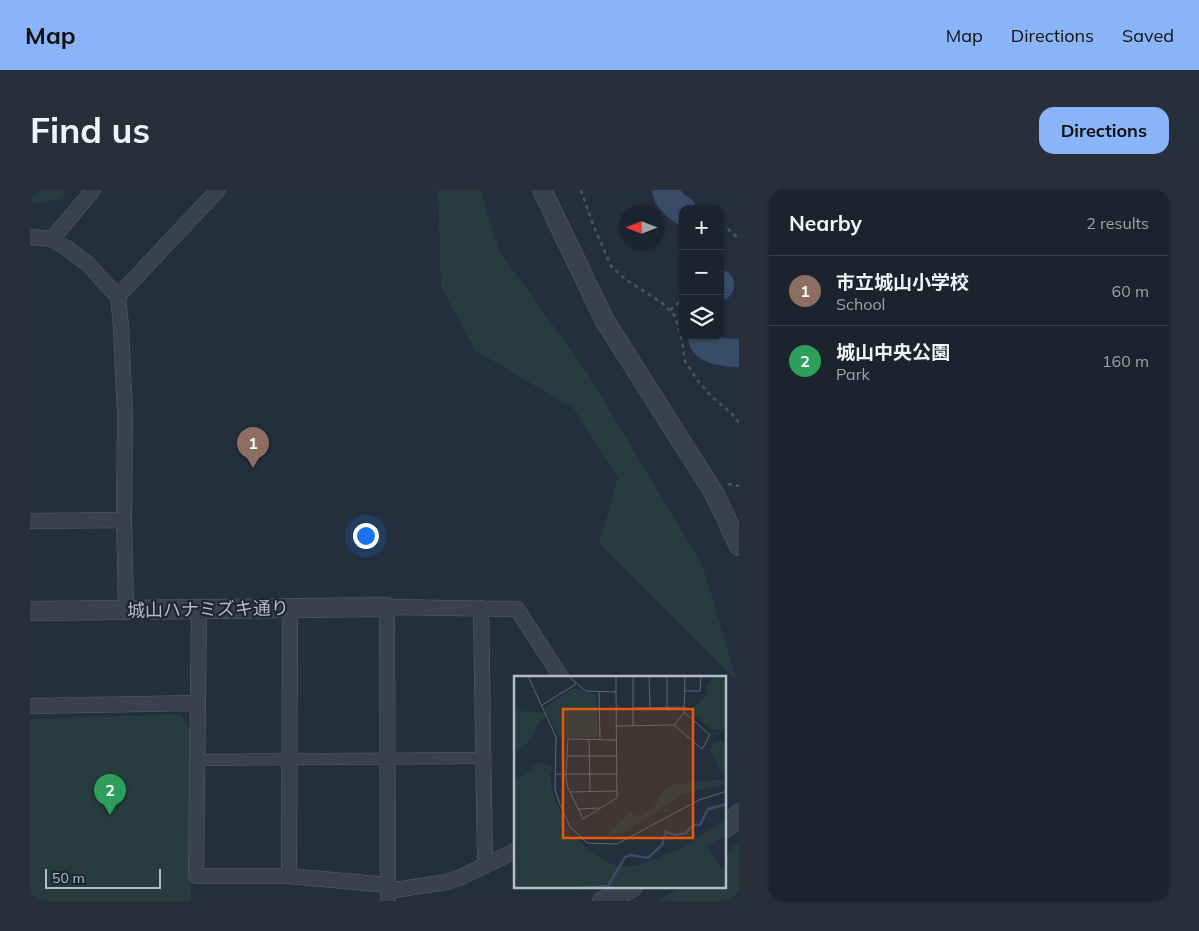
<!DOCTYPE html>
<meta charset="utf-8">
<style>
:root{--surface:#1b232e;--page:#282f3a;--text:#f1f3f6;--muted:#a0a4aa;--line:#39404a;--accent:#8ab4f8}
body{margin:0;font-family:Mulish,"Noto Sans JP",sans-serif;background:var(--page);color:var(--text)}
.controls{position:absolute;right:15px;top:15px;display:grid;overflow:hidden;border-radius:10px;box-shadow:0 1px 4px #0004}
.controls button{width:45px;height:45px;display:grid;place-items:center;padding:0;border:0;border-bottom:1px solid var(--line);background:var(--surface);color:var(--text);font:25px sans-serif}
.compass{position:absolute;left:589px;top:15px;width:45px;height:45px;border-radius:50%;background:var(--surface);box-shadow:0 1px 4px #0004;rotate:270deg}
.scale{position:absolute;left:15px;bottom:12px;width:116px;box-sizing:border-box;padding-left:5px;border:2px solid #b4bcc9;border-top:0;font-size:14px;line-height:18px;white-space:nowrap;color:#b4bcc9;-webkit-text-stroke:4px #1d2633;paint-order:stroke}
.you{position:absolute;left:335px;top:345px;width:18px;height:18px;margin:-12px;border:4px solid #fff;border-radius:50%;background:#1a73e8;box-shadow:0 0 0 8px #1a73e833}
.badge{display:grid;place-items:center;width:32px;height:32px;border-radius:50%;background:var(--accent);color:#fff;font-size:16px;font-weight:700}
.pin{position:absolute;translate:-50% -41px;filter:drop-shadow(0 1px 2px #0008)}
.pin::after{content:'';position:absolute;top:26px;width:18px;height:15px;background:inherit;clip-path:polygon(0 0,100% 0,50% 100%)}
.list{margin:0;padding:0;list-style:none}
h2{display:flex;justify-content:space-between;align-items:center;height:65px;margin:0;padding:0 20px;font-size:21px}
h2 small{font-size:16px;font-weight:400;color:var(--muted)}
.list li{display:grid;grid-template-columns:32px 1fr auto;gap:15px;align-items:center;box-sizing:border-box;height:70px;padding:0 20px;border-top:1px solid var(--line)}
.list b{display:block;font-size:19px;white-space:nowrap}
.list p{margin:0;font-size:16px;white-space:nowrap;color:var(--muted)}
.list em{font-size:16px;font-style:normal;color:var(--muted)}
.icon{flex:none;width:28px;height:28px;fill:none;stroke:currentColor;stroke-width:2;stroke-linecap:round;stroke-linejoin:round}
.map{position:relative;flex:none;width:709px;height:711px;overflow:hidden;border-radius:15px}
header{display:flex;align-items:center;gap:30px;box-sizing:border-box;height:70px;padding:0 25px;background:var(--accent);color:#111}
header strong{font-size:24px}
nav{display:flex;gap:28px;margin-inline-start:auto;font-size:18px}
.intro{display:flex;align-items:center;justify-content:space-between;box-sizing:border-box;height:120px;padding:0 30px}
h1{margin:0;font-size:35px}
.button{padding:12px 22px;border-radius:15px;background:var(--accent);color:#111;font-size:18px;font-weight:700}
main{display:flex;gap:30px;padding:0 30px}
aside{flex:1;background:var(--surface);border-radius:15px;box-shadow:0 1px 4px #0004}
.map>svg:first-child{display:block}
.green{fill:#263c3f}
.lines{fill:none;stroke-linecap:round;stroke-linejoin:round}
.river{stroke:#394c67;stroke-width:28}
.pedestrian-casing{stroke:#565f6c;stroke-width:12}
.minor-casing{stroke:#565f6c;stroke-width:16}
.tertiary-casing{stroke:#565f6c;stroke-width:20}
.path{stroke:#44595c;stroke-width:2.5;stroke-dasharray:4 4;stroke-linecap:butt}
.pedestrian{stroke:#38414e;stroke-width:11}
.minor{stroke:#38414e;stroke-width:15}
.tertiary{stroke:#38414e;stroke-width:19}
.labels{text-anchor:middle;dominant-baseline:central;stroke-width:4.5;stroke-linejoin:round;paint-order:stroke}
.street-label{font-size:18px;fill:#b4bcc9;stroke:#1d2633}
.inset-river{fill:none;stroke:#394c67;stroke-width:2.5}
.inset-road{fill:none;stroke:#5e6776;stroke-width:1}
.view{fill:#e8590c;fill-opacity:0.15;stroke:#e8590c;stroke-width:2.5}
.inset-edge{fill:none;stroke:#b4bcc9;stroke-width:2.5}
</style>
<header>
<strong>Map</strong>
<nav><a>Map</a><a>Directions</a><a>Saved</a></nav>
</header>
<div class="intro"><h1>Find us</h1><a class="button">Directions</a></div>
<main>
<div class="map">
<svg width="709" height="711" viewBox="0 0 709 711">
<rect width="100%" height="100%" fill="#242f3e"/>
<!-- green -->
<path class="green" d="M0 0H36L31 8 4 14 0 8Z
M408 0H451L468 59 560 187 673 377 707 491 569 353 588 288 544 219 445 160 411 97Z
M150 524 160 539 161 711H0V529Z
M709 651V711H627L650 697H695V666Z"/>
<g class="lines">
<!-- river -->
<path class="river" d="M636 0C637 9 646 16 653 21
M690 94V96
M672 146C673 162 697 163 709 163"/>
<!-- pedestrian casing -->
<g class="pedestrian-casing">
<path id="pedestrian" d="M167 570 453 568"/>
</g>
<!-- minor casing -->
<g class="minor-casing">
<path id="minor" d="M0 47 22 49 35 57 58 74 75 93 88 106 91 136 95 226 94 330 96 420
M22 49 63 0
M88 106 188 0
M0 331 94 330
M451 418 455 676
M169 419 166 686H259L358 695
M0 516 168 513
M259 686 260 418
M358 701 417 692 431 687 485 661
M358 711 357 417 487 419 531 487"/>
</g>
<!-- tertiary casing -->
<g class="tertiary-casing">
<path id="tertiary" d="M512 0 575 131 684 303 709 356
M0 421 357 417
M695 638 702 633 709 623
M572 711 590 704 603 697"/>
</g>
<!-- path -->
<path class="path" d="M551 0 562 32 581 76 595 89 632 113 645 126 652 151 655 171 668 191 681 206 702 224 709 233
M690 42 698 39 709 49
M640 120 653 109
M698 294 709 296"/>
<!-- pedestrian -->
<use href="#pedestrian" class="pedestrian"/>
<!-- minor -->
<use href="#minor" class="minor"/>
<!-- tertiary -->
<use href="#tertiary" class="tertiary"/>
</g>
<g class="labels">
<!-- street labels -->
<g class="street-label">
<text transform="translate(178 419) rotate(-1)">城山ハナミズキ通り</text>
</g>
</g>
<!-- overview -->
<g transform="translate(484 486)">
<rect width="212" height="212" fill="#242f3e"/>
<path d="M201 0 212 4V59L209 54 199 53 178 38 177 34 193 18V10ZM60 12 82 19 84 60 81 62 45 61 30 32ZM0 26 7 35 32 37 33 41 25 46 17 63 4 74 0 89ZM212 65V98L209 100 196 74 201 67ZM25 86 40 91 36 96 38 116 56 159 93 186 105 190H123L165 173 212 144V159L193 171 208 192 212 189V212H0V95L5 103ZM212 103V108L169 118 110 156 90 162 115 137 127 140 139 132 150 114 162 108Z" fill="#263c3f"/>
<path class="inset-river" d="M65 212 94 210 111 181 117 179 134 182 148 169 152 156 162 159 172 157 179 149H186L194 133 213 128"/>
<path class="inset-road" d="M14 0 42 61 41 113 45 126 56 151 73 167 103 168 185 124 213 115M102 0V16M135 0 136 31M153 0V31M171 15H186L187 0M85 16 86 63M28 29 62 8M119 32 171 31M160 49 188 73 196 59 171 37M103 50 160 49 170 37 171 0M119 50V0M75 63 76 116M54 80H103M42 98H103M51 98 54 112 69 143 103 122 102 16 72 15 54 0M52 98 54 63 103 64M56 116 103 115M64 133 86 132"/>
<path class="view" d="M49 33H179V162H49Z"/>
<rect width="212" height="212" class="inset-edge"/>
</g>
</svg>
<div class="controls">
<button>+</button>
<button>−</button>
<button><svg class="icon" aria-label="layers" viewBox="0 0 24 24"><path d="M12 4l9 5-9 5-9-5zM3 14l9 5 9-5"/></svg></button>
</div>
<svg class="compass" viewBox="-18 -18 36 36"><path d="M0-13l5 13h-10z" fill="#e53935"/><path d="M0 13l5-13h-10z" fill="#a0a4aa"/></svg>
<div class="scale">50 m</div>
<div class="you"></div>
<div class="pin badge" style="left:223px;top:278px;background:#8d6e63">1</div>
<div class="pin badge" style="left:80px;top:625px;background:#2e9e5b">2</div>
</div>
<aside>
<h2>Nearby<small>2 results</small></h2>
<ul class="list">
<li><span class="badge" style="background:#8d6e63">1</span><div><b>市立城山小学校</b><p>School</p></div><em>60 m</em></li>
<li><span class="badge" style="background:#2e9e5b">2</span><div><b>城山中央公園</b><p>Park</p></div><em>160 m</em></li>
</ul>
</aside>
</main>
